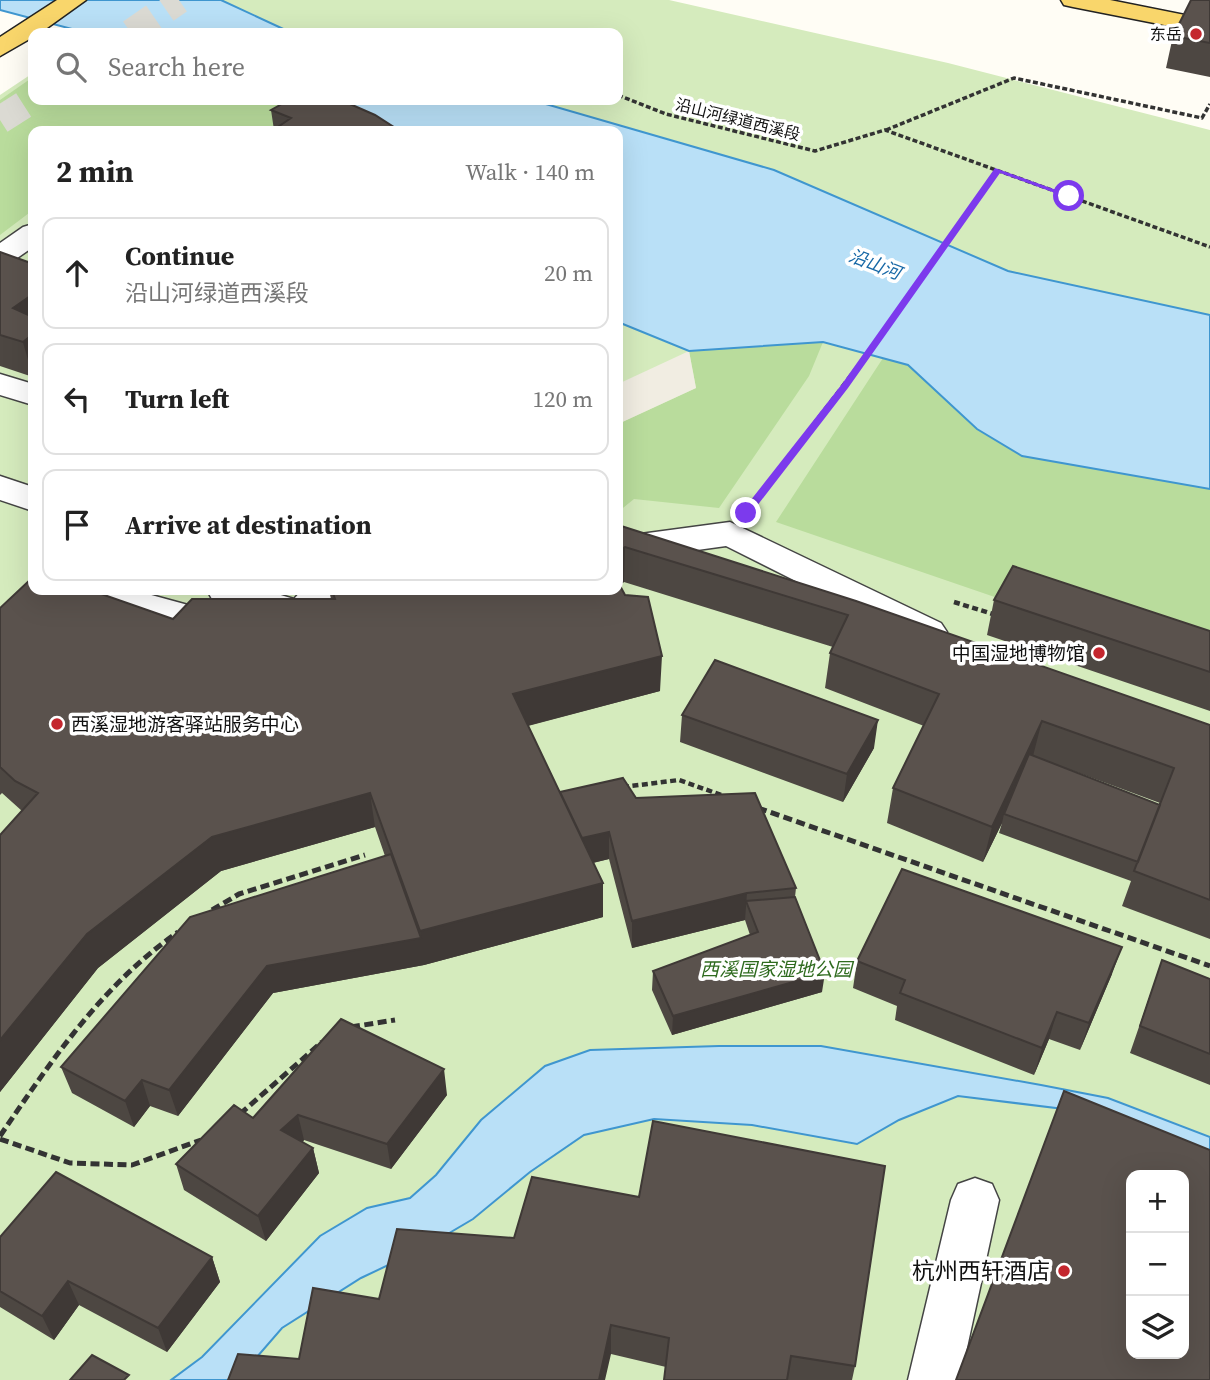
<!DOCTYPE html>
<meta charset="utf-8">
<style>
:root{--surface:#fff;--page:#f2f2f2;--text:#222;--muted:#767676;--line:#e0e0e0}
body{margin:0;font-family:"Source Serif 4","Noto Sans SC",serif;background:var(--page);color:var(--text)}
.controls{position:absolute;right:21px;bottom:21px;display:grid;overflow:hidden;border-radius:14px;box-shadow:0 7px 28px #0002}
.controls button{width:63px;height:63px;display:grid;place-items:center;padding:0;border:0;border-bottom:2px solid var(--line);background:var(--surface);color:var(--text);font:35px sans-serif}
.stop{position:absolute;width:21px;height:21px;margin:-16px;border:5px solid #7c3aed;border-radius:50%;background:#fff}
.stop.end{background:#7c3aed;border-color:#fff;box-shadow:0 2px 7px #0008}
.list{margin:0;padding:0;list-style:none}
h2{display:flex;justify-content:space-between;align-items:center;height:91px;margin:0;padding:0 28px;font-size:30px}
h2 small{font-size:23px;font-weight:400;color:var(--muted)}
.list li{display:grid;grid-template-columns:46px 1fr auto;gap:21px;align-items:center;box-sizing:border-box;height:112px;margin:0 14px 14px;padding:0 14px;border:2px solid var(--line);border-radius:14px}
.list b{display:block;font-size:26px;white-space:nowrap}
.list p{margin:0;font-size:23px;white-space:nowrap;color:var(--muted)}
.list em{font-size:23px;font-style:normal;color:var(--muted)}
.icon{flex:none;width:38px;height:38px;fill:none;stroke:currentColor;stroke-width:2;stroke-linecap:round;stroke-linejoin:round}
.map{position:relative;flex:none;width:1210px;height:1380px;overflow:hidden}
.search{position:absolute;background:var(--surface);box-shadow:0 7px 28px #0002;left:28px;top:28px;width:595px;height:77px;display:flex;align-items:center;gap:18px;box-sizing:border-box;padding:0 24px;border-radius:14px;color:var(--muted);font-size:26px}
.panel{position:absolute;background:var(--surface);box-shadow:0 7px 28px #0002;left:28px;top:126px;width:595px;height:469px;border-radius:14px}
.map>svg:first-child{display:block}
.green{fill:#d5ebbd;fill-rule:evenodd}
.forest{fill:#b9dc9c}
.plaza{fill:#f1ede2}
.water{fill:#b9e0f7;stroke:#3f96cf;stroke-width:2}
.lines{fill:none;stroke-linecap:round;stroke-linejoin:round}
.highway-tunnel{stroke:#dbdad3;stroke-width:28;stroke-dasharray:28 14;stroke-linecap:butt}
.minor-casing{stroke:#444;stroke-width:3}
.major-casing{stroke:#222;stroke-width:3}
.path-far2{stroke:#333;stroke-width:3.5;stroke-dasharray:5 2.5;stroke-linecap:butt}
.path-far1{stroke:#333;stroke-width:4.5;stroke-dasharray:6 3.5;stroke-linecap:butt}
.path{stroke:#333;stroke-width:5;stroke-dasharray:9 4.5;stroke-linecap:butt}
.minor{fill:#fff;fill-rule:evenodd}
.major{fill:#f9d66b;fill-rule:evenodd}
.wall{fill:#4d4742;fill-rule:evenodd}
.shaded-wall{fill:#3f3936}
.building{fill:#5a524d;stroke:#3f3936;stroke-width:2;fill-rule:evenodd}
.route{fill:#7c3aed}
.poi-dot{fill:#c4262e;stroke:#fff;stroke-width:2.5}
.labels{text-anchor:middle;dominant-baseline:central;stroke-width:7;stroke-linejoin:round;paint-order:stroke}
.far-poi-label{font-size:16px;fill:#111;stroke:#fff;text-anchor:end}
.far-street-label{font-size:16px;fill:#111;stroke:#fff}
.far-water-label{font-size:18px;font-style:italic;fill:#1768a6;stroke:#fff}
.poi-label{font-size:19px;fill:#111;stroke:#fff;text-anchor:end}
.park-label{font-size:19px;font-style:italic;fill:#2f6b1f;stroke:#fff}
.near-poi-label{font-size:23px;fill:#111;stroke:#fff;text-anchor:end}
</style>
<div class="map">
<svg width="1210" height="1380" viewBox="0 0 1210 1380">
<rect width="100%" height="100%" fill="#fffdf5"/>
<!-- green -->
<path class="green" d="M149 0H669L948 63 1210 130V1380H0V95L33 73V100H618V33H96ZM33 131H618V590H33ZM1131 1175H1184V1354H1131Z"/>
<!-- forest -->
<path class="forest" d="M33 77V100H331L322 131H33V210L0 235V100Z
M823 342 809 376 719 508 634 499 618 512V424L696 388 689 351Z
M883 358 908 365 977 429 1022 456 1210 489V671L776 522Z"/>
<!-- plaza -->
<path class="plaza" d="M689 351 696 388 618 424V384Z"/>
<!-- water -->
<path class="water" d="M0 0H221L292 33H87L0 10Z
M331 100H532L774 170 1008 271 1210 315V489L1022 456 977 429 908 365 823 342 689 351 618 322V131H357Z
M719 1046H821L1041 1085 1108 1098 1210 1137V1169L1072 1110 958 1096 899 1120 857 1144 752 1125 654 1119 584 1135 530 1172 473 1219 422 1249 361 1278 282 1328 237 1380H171L202 1357 320 1236 367 1208 410 1198 436 1175 481 1120 545 1066 590 1050Z"/>
<g class="lines">
<!-- highway-tunnel -->
<path class="highway-tunnel" d="M131 33 179 0
M0 120 33 99"/>
<!-- minor casing -->
<g class="minor-casing">
<path id="minor" d="M33 224V247L10 263 0 266V243L23 227Z
M0 374 33 384V405L0 395Z
M0 476 33 487V511L0 500Z
M730 522 941 623 947 632 941 641 928 645 915 641 726 546 618 561V537Z
M53 590H133L188 605 226 603 212 599 207 590H264L294 599 302 590H340C308 643 295 626 245 609L248 616 243 625 188 631 90 602 58 599Z
M975 1178 992 1184 999 1200 960 1380H908L951 1200 958 1184Z"/>
</g>
<!-- major casing -->
<g class="major-casing">
<path id="major" d="M57 0H86L40 33H33V37L0 56V37Z
M1061 0H1110L1210 20V34L1073 7 1064 5Z"/>
</g>
<!-- path-far2 -->
<path class="path-far2" d="M618 95 666 114 815 151 885 130 1210 247
M886 130 1014 78 1202 118 1210 104
M871 349 998 170"/>
<!-- path-far1 -->
<path class="path-far1" d="M750 508 873 347
M954 602 996 615
M623 787 679 780 724 796"/>
<!-- path -->
<path class="path" d="M758 808 1210 966
M212 910 239 894 365 855
M351 1027 395 1020
M240 1114 322 1042
M0 1136C52 1060 101 986 178 932
M0 1139 70 1163 132 1165 201 1140"/>
<!-- minor -->
<use href="#minor" class="minor"/>
<!-- major -->
<use href="#major" class="major"/>
</g>
<!-- wall -->
<path class="wall" d="M1210 0V77L1166 68 1173 36Z
M271 110 400 131 274 130Z
M33 227V250L28 230Z
M0 252 28 262 33 258V377L0 366Z
M618 525 1210 725V939L1122 906 1131 881 999 833 1002 823 983 862 887 823 893 788 924 726 825 688 830 653 833 647 624 582 619 585 660 691 528 726 560 792 636 798 796 888 795 897 822 992 672 1035 652 990 653 971 750 935 745 920 632 948 609 859 593 863 603 883V917L424 965 273 993 178 1116 150 1106 134 1127 72 1093 61 1067 385 856 375 827 221 871 98 968 0 1092V835L22 811 2 793 0 795V608L173 619 331 599 329 590H618ZM1033 756 1160 803V805Z
M285 590H298L295 593Z
M994 600 1210 631V711L987 635Z
M682 715 874 748 843 802 680 742Z
M1162 960 1210 979V1085L1130 1053Z
M857 961 1112 974 1080 1050 1049 1039 1034 1075 895 1020 897 1006 853 988Z
M447 1095 391 1169 304 1140 303 1142 313 1148 319 1173 266 1241 184 1190 176 1164 253 1118Z
M397 1229 855 1366 852 1380H664L666 1367 611 1354 299 1359 379 1299Z
M0 1237 212 1257 220 1282 167 1352 79 1305 54 1340 0 1307Z"/>
<!-- shaded-wall -->
<path class="shaded-wall" d="M33 294V377L13 308Z
M625 547 624 582 618 586V551Z
M662 656 660 691 515 729 513 694Z
M878 720 874 748 843 802 847 774Z
M1042 721 1033 756 1004 814 1002 823 983 862 992 827Z
M370 793 375 827 221 871 98 968 0 1092V1040L87 934 212 837Z
M609 832V859L579 866V839Z
M603 883V917L424 965 273 993 178 1116 169 1090 267 966 421 938 420 931Z
M747 893 745 920 632 948V921Z
M1122 947 1112 974 1080 1050 1089 1023Z
M825 973 822 992 672 1035 673 1016Z
M1057 1012 1049 1039 1034 1075 1042 1048Z
M444 1069 447 1095 391 1169 387 1144Z
M142 1080 150 1106 134 1127 125 1101Z
M298 1115 304 1140 287 1155 281 1130Z
M313 1148 319 1173 266 1241 258 1216Z
M212 1257 220 1282 167 1352 158 1328Z
M68 1281 79 1305 54 1340 42 1316Z
M611 1325V1354L605 1380H599Z"/>
<!-- building -->
<path class="building" d="M1191 0H1210V43L1173 36Z
M289 100H341L375 115 400 131H272L291 118 271 110Z
M0 252 28 262 33 258V294L13 308 33 317V334L23 342 0 335Z
M618 525 856 601 1210 725V900L1134 871 1174 768 1042 721 992 827 893 788 939 694 830 653 848 615 625 547 618 551Z
M1013 566 1210 631V672L994 600Z
M33 577V590H90L173 619 192 599H335L332 590H618V582L625 595 648 597 662 656 513 694 603 883 420 931 370 793 212 837 87 934 0 1040V835L38 793 15 781 0 767V608Z
M715 660 878 720 847 774 682 715Z
M1029 754 1160 805 1138 862 1004 814Z
M623 778 636 798 755 793 796 888 747 893 632 921 609 832 582 838 560 792Z
M391 854 421 938 267 966 169 1090 142 1080 125 1101 61 1067 190 917Z
M902 869 1122 947 1089 1023 1057 1012 1042 1048 900 993 905 980 857 961Z
M795 897 825 973 673 1016 653 971 758 932 746 901Z
M1162 960 1210 979V1054L1140 1026Z
M341 1019 444 1069 387 1144 298 1115 281 1130 313 1148 258 1216 176 1164 234 1105 253 1118Z
M1064 1091 1210 1150V1380H956ZM1131 1175H1184V1354H1131Z
M653 1121 885 1166 855 1366 791 1356 787 1380H664L669 1338 611 1325 599 1380H228L238 1354 299 1359 313 1288 379 1299 397 1229 514 1238 532 1177 639 1197Z
M56 1172 212 1257 158 1328 68 1281 42 1316 0 1291V1237Z
M92 1355 129 1375 124 1380H70Z"/>
<!-- route -->
<path class="route" d="M995 168 1073 196 1066 197 1000 173 848 388 750 515H743V510L842 384Z"/>
<!-- markers -->
<g class="poi-dot">
<circle cx="1196" cy="34" r="7"/>
<circle cx="1099" cy="653" r="7"/>
<circle cx="57" cy="724" r="7"/>
<circle cx="1064" cy="1271" r="7"/>
</g>
<g class="labels">
<!-- far-poi labels -->
<g class="far-poi-label">
<text x="1182" y="34">东岳</text>
</g>
<!-- far-street labels -->
<g class="far-street-label">
<text transform="translate(738 119) rotate(14)">沿山河绿道西溪段</text>
</g>
<!-- far-water labels -->
<g class="far-water-label">
<text transform="translate(875 264) rotate(21)">沿山河</text>
</g>
<!-- poi labels -->
<g class="poi-label">
<text x="1085" y="653">中国湿地博物馆</text>
<text x="71" y="724" text-anchor="start">西溪湿地游客驿站服务中心</text>
</g>
<!-- park labels -->
<g class="park-label">
<text x="776" y="969">西溪国家湿地公园</text>
</g>
<!-- near-poi labels -->
<g class="near-poi-label">
<text x="1050" y="1271">杭州西轩酒店</text>
</g>
</g>
</svg>
<div class="controls">
<button>+</button>
<button>−</button>
<button><svg class="icon" aria-label="layers" viewBox="0 0 24 24"><path d="M12 4l9 5-9 5-9-5zM3 14l9 5 9-5"/></svg></button>
</div>
<div class="stop" style="left:1069px;top:196px"></div>
<div class="stop end" style="left:746px;top:513px"></div>
<div class="search"><svg class="icon" aria-label="search" viewBox="0 0 24 24"><circle cx="10" cy="10" r="6"/><path d="M15 15l6 6"/></svg>Search here</div>
<section class="panel">
<h2>2 min<small>Walk · 140 m</small></h2>
<ul class="list">
<li><svg class="icon" aria-label="ahead" viewBox="0 0 24 24"><path d="M12 20V5M6 11l6-6 6 6"/></svg><div><b>Continue</b><p>沿山河绿道西溪段</p></div><em>20 m</em></li>
<li><svg class="icon" aria-label="left" viewBox="0 0 24 24"><path d="M17 20v-9H6M10 6l-5 5 5 5"/></svg><div><b>Turn left</b></div><em>120 m</em></li>
<li><svg class="icon" aria-label="arrive" viewBox="0 0 24 24"><path d="M6 21V4h12l-3 4 3 4H6"/></svg><div><b>Arrive at destination</b></div></li>
</ul>
</section>
</div>
